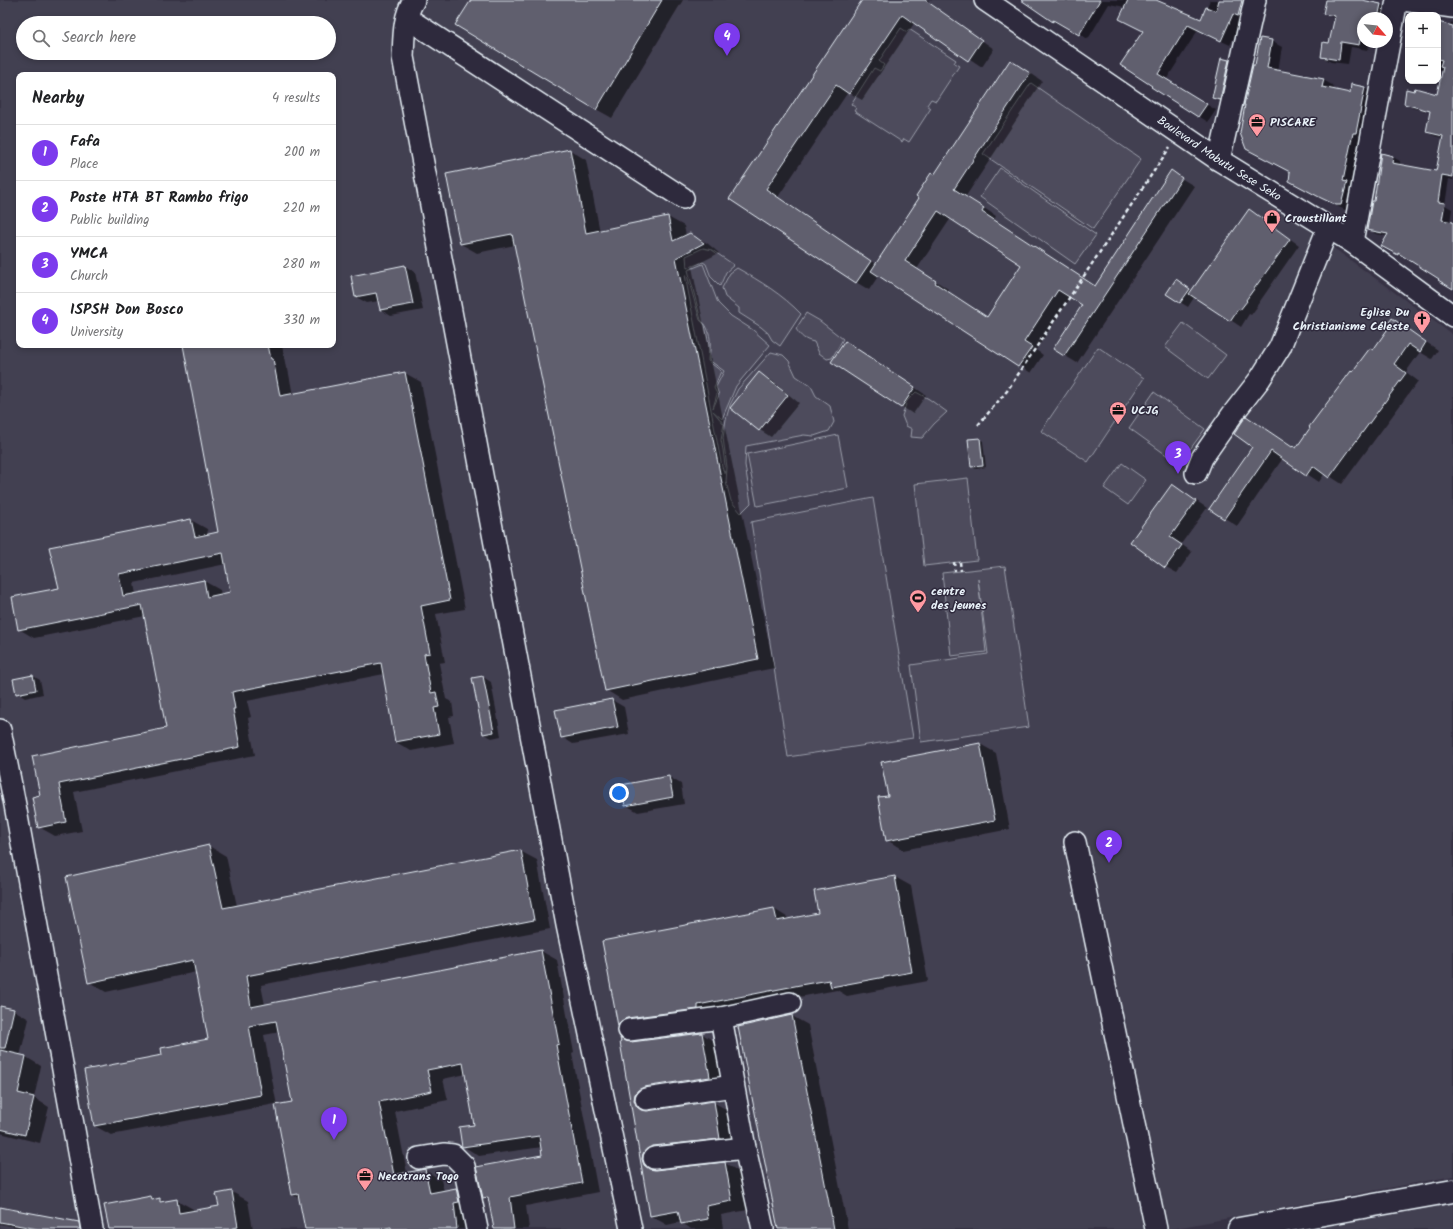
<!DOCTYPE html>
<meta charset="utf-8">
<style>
:root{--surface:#fff;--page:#f2f2f2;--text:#202124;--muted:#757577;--line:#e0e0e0;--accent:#7c3aed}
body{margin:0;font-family:Kalam,sans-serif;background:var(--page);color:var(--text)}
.controls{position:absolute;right:12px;top:12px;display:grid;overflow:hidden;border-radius:8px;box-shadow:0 2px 6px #0003}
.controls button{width:36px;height:36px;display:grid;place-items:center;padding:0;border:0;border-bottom:1px solid var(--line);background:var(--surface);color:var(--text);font:20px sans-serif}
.compass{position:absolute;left:1357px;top:12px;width:36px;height:36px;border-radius:50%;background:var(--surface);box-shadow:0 2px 6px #0003;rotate:118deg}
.you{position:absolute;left:619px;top:793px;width:14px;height:14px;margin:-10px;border:3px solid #fff;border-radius:50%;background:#1a73e8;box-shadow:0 0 0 6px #1a73e833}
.badge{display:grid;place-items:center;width:26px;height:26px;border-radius:50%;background:var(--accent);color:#fff;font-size:13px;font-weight:700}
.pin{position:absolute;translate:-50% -33px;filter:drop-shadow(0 1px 2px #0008)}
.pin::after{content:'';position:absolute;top:21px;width:14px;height:12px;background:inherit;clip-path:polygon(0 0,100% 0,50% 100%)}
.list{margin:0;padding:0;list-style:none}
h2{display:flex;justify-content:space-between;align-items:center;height:52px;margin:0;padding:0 16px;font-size:17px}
h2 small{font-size:13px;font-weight:400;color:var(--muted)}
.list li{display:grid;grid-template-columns:26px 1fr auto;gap:12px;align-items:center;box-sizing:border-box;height:56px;padding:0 16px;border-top:1px solid var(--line)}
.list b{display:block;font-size:15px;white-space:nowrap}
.list p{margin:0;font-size:13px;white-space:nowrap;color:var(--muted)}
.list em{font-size:13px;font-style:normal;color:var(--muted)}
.icon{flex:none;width:22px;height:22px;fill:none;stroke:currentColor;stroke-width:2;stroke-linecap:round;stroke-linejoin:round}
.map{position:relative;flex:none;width:1453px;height:1229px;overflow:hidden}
.search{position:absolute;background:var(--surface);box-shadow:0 2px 6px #0003;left:16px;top:16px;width:320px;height:44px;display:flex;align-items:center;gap:10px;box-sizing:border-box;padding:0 14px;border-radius:22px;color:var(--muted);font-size:15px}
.panel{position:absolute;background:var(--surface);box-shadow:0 2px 6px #0003;left:16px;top:72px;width:320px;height:276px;border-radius:8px}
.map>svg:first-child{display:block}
.built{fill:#433f51;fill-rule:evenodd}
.green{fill:#4d4b5c;stroke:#9a9eaa}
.shadow{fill:#0007;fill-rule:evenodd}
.building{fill:#605e6e;stroke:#e8f1f8;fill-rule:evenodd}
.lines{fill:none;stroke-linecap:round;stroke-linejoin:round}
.minor-casing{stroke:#e8f1f8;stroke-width:24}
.major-casing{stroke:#e8f1f8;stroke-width:25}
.path{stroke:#e8f1f8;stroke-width:2.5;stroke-dasharray:4 3;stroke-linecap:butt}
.minor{stroke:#2f2a3d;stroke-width:21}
.major{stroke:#2f2a3d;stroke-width:22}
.labels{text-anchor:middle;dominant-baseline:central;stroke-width:3;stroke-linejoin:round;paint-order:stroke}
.poi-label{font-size:12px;font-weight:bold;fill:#e8f1f8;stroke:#2f2a3d;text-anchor:start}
.street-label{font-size:12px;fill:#e8f1f8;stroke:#2f2a3d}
</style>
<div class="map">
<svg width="1453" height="1229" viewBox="0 0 1453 1229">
<rect width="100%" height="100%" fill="#363244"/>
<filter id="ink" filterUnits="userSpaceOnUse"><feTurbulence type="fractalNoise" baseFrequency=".025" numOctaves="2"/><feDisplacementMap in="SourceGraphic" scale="8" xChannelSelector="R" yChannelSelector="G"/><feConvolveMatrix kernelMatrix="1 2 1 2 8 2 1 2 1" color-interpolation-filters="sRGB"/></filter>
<g filter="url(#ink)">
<!-- built -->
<path class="built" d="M0 0H970L1258 193 1453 335V1176L1171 1229H0ZM23 23H329V53H23ZM19 75H333V345H19Z
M1453 1200V1229H1312L1331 1225Z"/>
<!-- green -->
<path class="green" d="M901 28 907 32 909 29 956 60 954 63 959 66 936 101 931 99 927 105 931 108 909 142 904 139 902 142 854 111 856 108 851 104 874 68 880 71 884 65 879 61Z
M1031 83 1141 159 1093 229 983 154Z
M1000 168 1096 235 1075 264 980 197Z
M703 248 712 250 734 265 726 272 720 286 711 277 706 264 703 262 687 268 686 256Z
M703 264 718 303 731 316 753 330 770 345 736 386 722 419 713 411 724 424 721 440 723 450 726 473H724L722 467 685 275H687L700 320 705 325 709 345 708 361 721 371 714 388 717 394 713 408 719 395 716 387 724 371 709 360C711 346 712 329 701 320L688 270Z
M737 268C760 281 783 295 801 314L780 346 772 340 768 333 761 327 739 313V308L725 297 722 288 730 273Z
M806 313 820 321 843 339 832 358 827 359 819 353 814 342C805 340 801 337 796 329Z
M1183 323 1226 355 1208 379 1165 347Z
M1098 347 1144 378 1088 462 1041 431Z
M771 352 783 355 789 361 796 376 811 386 816 396 830 406 834 422 829 431 814 436 804 435 746 446 745 465 751 503 741 513 731 501 726 482 727 467 723 438 726 419 730 405 738 389Z
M916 392 929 399 947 412 934 424 922 438 911 437 912 429 906 426 902 416 907 401Z
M1154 392 1205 429 1179 464 1129 428Z
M838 435 848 488 757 506 747 454Z
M1122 463 1146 480 1128 505 1104 488Z
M968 478 977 560 924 566 915 484Z
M873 498 913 738 788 757 751 522Z
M1005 566 1029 727 921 742 911 665 988 654 978 579 986 652 951 656 942 573Z"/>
<!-- shadow -->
<path class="shadow" d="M472 0H683L612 118 596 109Z
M863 0H929L928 2 994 49 982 67 915 22 862 100 848 92 778 197 877 265 935 176 1023 68 1042 81 966 196 996 216 994 220 1096 287 1171 172 1194 186 1077 363 1054 349 1083 305 1071 297 1036 350 1043 355 1031 373 879 275 869 290 856 282 730 199ZM951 218 1022 265 987 318 947 291 948 289 917 269Z
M1036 0H1154L1201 20 1210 0H1253L1230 45 1198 30 1166 80 1216 110 1208 122 1152 87 1153 86 1144 31 1120 19 1125 7 1109 4 1088 39 1063 25 1062 26 1053 21 1032 7Z
M1327 0H1358L1381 5 1391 10 1387 18H1363V42H1386V47L1369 45 1368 50 1351 47 1348 64 1331 62 1322 57 1330 44 1336 19 1324 13Z
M1451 22 1453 23V180L1449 179 1445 205 1452 209 1450 222 1453 223V288L1406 257V259L1383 246 1388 236 1376 234 1368 229 1374 202 1393 157 1400 161V165L1437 172 1444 138 1435 136 1427 132 1431 112 1413 108 1405 103 1438 95 1443 71 1438 70V23L1450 26Z
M1271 41 1282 47 1278 71 1323 80 1334 86 1333 90 1351 94 1364 88 1375 94 1352 211H1347L1333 204 1290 180 1291 172 1246 149 1256 66Z
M1222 59 1229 61 1237 65 1221 102 1214 98Z
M570 150 586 160 600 232 668 217 684 226 686 236 690 234 707 243 719 253 692 267 774 668 622 700 606 690 515 245 477 253 461 244Z
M1259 217 1299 245 1256 307H1257L1251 315 1249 314 1241 327 1195 296 1188 307 1180 302 1184 285 1192 291Z
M405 266 415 272 423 310 391 316 381 310 379 301 367 303 356 297 352 277Z
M1392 319 1438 350 1432 359 1420 352 1406 372 1418 381 1342 484 1325 473 1319 482 1283 458 1237 526 1211 509 1254 446 1247 417 1296 449 1353 373 1373 351 1389 329Z
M184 345H282L286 368 288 369 293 395 405 373 421 382 465 609 436 614 445 662 439 663 446 699 452 702 454 716 449 717 454 743 411 751 396 742 384 674 247 701 251 717 248 718 255 755 74 792 82 831 55 836 39 827 41 796 33 756 168 729 145 616 34 638 19 629 60 589 51 547 191 520 207 529 208 535 219 533ZM226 564 232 593 221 595 220 590 204 581 136 595 134 583Z
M857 349 926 395 913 414 832 361Z
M760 373 771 380 799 403 771 437 760 430Z
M980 439 983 441 986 467 976 469 972 467Z
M1173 485 1207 508 1181 544 1192 552 1177 573 1166 567 1131 542Z
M33 676 40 680 43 694 25 698 17 693Z
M483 677 491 682 501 736 492 738 484 734Z
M612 700 624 707 629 734 573 744 562 737Z
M980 744 996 753 1010 829 903 850 887 840 889 796Z
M669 777 681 784 684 804 638 812 626 805Z
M209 846 226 856 237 906 520 851 537 860 550 929 261 985 265 1005 541 951 557 960 574 1053 572 1054 598 1192 526 1206 529 1229H495L489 1200 484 1197 543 1155 542 1147 479 1156 463 1146 476 1125 466 1074 443 1079 448 1100 395 1111 407 1173 425 1170 441 1180 444 1191 456 1189 473 1199 472 1229H306L300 1199 293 1195 275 1104 111 1135 95 1126 163 1056 209 1040 196 972 106 992 89 982 67 878ZM280 1032 293 1102 277 1106 264 1035Z
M895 877 911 886 928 981 847 996 837 990 713 1013 634 1034 619 1025 604 942 774 909 790 919 819 913Z
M0 1007 14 1010 29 1019 20 1056 26 1057 41 1066 34 1098 49 1107 40 1143 0 1133Z
M792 1016 808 1025 848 1229H779Z
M702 1034 718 1043 725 1086 651 1104 650 1112 713 1102 729 1111 736 1147 659 1162 658 1169V1171L725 1163 741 1173 748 1210 721 1215 723 1228 720 1229H691L681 1222 667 1225 651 1216 631 1107V1043Z
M232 1192 248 1201 253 1229H110L151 1197 155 1200 159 1199 165 1202 177 1200 193 1209V1212L220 1207Z
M0 1208 69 1229H26L1 1224H0Z"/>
<!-- building -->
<path class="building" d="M471 0H662L596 110 455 25Z
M862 0H925L982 40 968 61 902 15 849 94 836 85 766 189 871 261 856 283 729 199Z
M1021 0H1100L1079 35 1053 20V22Z
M1128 0H1156L1201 19 1206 7 1216 11 1219 0H1242L1238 16 1233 14 1221 41 1188 25 1158 74 1207 104 1198 117 1151 87 1152 86 1120 65 1143 31 1119 19Z
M1326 0H1362L1381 4 1378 18H1363V40H1360L1359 45 1341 42 1339 60 1321 57 1323 42 1329 43 1335 16 1323 14Z
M1438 22 1453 26V177L1442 175 1438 202 1445 203 1442 220 1453 222V289L1438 280 1439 279 1398 253V255L1381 246 1388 234 1367 230 1372 201H1374L1381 153 1393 156 1392 163 1436 171 1443 136 1426 132 1430 111 1404 104 1406 89 1414 91 1415 88 1437 94 1443 67 1440 66 1442 60 1438 59Z
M1260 38 1272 40 1267 68 1324 79 1322 87 1350 93 1351 84 1365 87 1356 133H1353L1343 181 1347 182 1341 205H1336L1321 198 1289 181 1290 172 1246 149 1240 133 1245 105H1244L1253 65H1255Z
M1221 58 1229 60 1220 100 1212 98Z
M1010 60 1030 73 954 189 984 208 982 212 1095 286 1171 170 1182 178 1064 356 1053 349 1082 305 1058 290 1024 342 1032 347 1018 367 871 271 919 198 916 196 931 173 934 175ZM938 211 1021 265 987 317 935 283 936 281 905 261Z
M570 149 586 233 668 216 673 241 690 233 704 243 676 258 758 659 605 691 512 234 460 244 446 174Z
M1249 209 1290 239 1246 300 1247 301 1240 310 1238 309 1230 321 1189 294Z
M405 265 413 304 380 310 376 293 355 297 351 276Z
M1176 279 1190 289 1180 303 1166 294Z
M1392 318 1426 342 1420 352 1408 344 1394 364 1406 373 1329 478 1313 466 1306 476 1271 451 1224 519 1209 509 1252 447 1234 434 1246 416 1292 447 1293 446 1296 448 1310 428 1309 427 1351 371 1352 372 1370 348 1373 350 1387 330 1385 328Z
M845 341 915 387 901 408 831 362Z
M183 345H268L271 359H273L280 396 405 372 450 600 421 606 430 653 424 654 431 693 436 692 439 707 434 708 439 734 395 742 381 663 232 692 235 709H233L240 747 59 784 66 822 38 828 32 797 40 795 32 756 166 728 142 605 18 630 12 597 59 588 49 547 191 519 195 537 218 532ZM223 553 230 592 207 597 204 580 123 596 119 574Z
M759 372 788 395 759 431 730 408Z
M980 438 983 466 971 467 968 439Z
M1172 484 1196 501 1170 537 1182 545 1165 568 1130 542Z
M33 675 36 690 16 694 13 679Z
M483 676 494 732 483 734 472 678Z
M612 699 618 727 561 738 555 710Z
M980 743 995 820 886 841 878 797 888 796 881 762Z
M669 776 673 797 625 806 621 785Z
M209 845 223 908 521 850 534 920 246 976 251 1007 541 950 559 1044 556 1045 582 1183 510 1197 514 1229H494L488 1197 483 1198 476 1167 542 1155 539 1136 462 1147 459 1127 474 1125 463 1063 427 1070 432 1091 379 1102 394 1175 425 1169 430 1193 456 1188 459 1202 454 1203 457 1229H391V1227L380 1229H305L298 1194 292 1195 275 1105 292 1102 276 1021 249 1026 261 1095 94 1126 84 1070 162 1055 161 1048 208 1039 193 960 88 983 66 877Z
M895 876 912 972 831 987 829 980 800 985 698 1005V1009L627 1018 621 1021 618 1026 602 941 774 908 777 921 818 913 814 891Z
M0 1006 14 1009 5 1048H0Z
M792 1015 834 1229H778L738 1027Z
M702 1033 710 1077 644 1087 638 1090 635 1094 634 1100 637 1107 641 1110 647 1111 714 1101 720 1139 653 1146 647 1149 643 1154 642 1159 644 1165 649 1169 655 1170 725 1162 732 1201 706 1206 708 1219 681 1224 678 1211 650 1216 620 1042H621L620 1038 625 1041 631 1042Z
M0 1050 26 1056 18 1093 34 1097 25 1135 0 1129Z
M232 1191 238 1227 230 1229H109L104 1205 151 1196 152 1200 160 1198V1202L177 1199 179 1213 219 1206 216 1194Z
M0 1207 79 1222 80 1229H38L0 1222Z"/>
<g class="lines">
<!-- minor casing -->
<g class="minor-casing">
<g id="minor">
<path d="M414 0C403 17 404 38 403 57L567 925 631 1229"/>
<path id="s1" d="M985 0 1219 160 1352 242 1453 316"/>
<path d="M1403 0 1453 7"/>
<path d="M407 18 683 198"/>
<path d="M1219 160 1255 0"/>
<path d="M1352 242 1397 0"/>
<path d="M1196 473 1202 458 1232 415 1260 379 1280 347 1328 228"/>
<path d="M0 730 15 805 92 1229"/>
<path d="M1075 842 1156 1229"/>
<path d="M721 1018 745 1148 763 1229"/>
<path d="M629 1030 721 1018 790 1003"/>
<path d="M646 1099 733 1086"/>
<path d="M419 1158 444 1154 453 1155 464 1166 477 1229"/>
<path d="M654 1158 745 1148"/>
</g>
</g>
<!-- major casing -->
<g class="major-casing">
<path id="major" d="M1239 1229 1453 1191"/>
</g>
<!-- path -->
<path class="path" d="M978 425 1007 391 1170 147
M954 562 955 571
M960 562 961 571"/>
<!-- minor -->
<use href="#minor" class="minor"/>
<!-- major -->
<use href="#major" class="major"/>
</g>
</g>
<!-- icons -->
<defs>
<g id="office-pin" transform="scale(0.9)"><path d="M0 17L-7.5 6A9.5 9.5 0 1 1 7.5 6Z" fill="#ff9aa2" stroke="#2f2a3d"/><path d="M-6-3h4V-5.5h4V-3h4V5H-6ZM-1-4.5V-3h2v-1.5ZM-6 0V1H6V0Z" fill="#111"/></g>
<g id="shop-pin" transform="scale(0.9)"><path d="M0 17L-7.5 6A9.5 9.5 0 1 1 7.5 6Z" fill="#ff9aa2" stroke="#2f2a3d"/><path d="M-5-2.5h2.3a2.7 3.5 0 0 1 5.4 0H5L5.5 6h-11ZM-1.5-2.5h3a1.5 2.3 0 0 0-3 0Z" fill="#111"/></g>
<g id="church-pin" transform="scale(0.9)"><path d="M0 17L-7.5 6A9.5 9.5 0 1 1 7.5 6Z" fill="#ff9aa2" stroke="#2f2a3d"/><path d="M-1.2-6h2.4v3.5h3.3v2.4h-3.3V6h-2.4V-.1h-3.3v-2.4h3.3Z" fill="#111"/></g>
<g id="stadium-pin" transform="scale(0.9)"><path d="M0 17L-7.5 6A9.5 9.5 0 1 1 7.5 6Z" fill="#ff9aa2" stroke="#2f2a3d"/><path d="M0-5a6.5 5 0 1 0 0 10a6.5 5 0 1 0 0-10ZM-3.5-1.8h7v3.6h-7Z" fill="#111"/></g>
</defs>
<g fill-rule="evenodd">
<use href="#office-pin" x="1257" y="122"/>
<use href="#shop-pin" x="1272" y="218"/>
<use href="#church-pin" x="1422" y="319"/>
<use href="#office-pin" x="1118" y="410"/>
<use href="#stadium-pin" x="918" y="598"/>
<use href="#office-pin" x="365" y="1176"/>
</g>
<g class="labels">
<!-- poi labels -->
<g class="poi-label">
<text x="1270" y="122">PISCARE</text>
<text x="1285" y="218">Croustillant</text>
<text x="1409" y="312" text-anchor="end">Eglise Du<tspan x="1409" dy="14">Christianisme Céleste</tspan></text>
<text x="1131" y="410">UCJG</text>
<text x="931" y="591">centre<tspan x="931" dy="14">des jeunes</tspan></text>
<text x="378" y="1176">Necotrans Togo</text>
</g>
<!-- street labels -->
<g class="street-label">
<text stroke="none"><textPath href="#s1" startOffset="283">Boulevard Mobutu Sese Seko</textPath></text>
</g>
</g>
</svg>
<div class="controls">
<button>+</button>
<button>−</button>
</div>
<svg class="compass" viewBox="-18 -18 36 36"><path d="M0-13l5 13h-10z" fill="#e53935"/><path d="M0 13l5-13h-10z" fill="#757577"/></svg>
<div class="you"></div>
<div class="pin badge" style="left:334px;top:1140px">1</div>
<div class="pin badge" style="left:1109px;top:863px">2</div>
<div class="pin badge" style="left:1178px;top:474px">3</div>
<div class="pin badge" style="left:727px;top:56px">4</div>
<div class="search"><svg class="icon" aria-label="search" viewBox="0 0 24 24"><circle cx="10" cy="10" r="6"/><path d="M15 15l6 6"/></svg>Search here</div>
<section class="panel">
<h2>Nearby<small>4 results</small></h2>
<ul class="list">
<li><span class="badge">1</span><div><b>Fafa</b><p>Place</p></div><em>200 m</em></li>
<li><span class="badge">2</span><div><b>Poste HTA BT Rambo frigo</b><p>Public building</p></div><em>220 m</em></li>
<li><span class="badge">3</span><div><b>YMCA</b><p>Church</p></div><em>280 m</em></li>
<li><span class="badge">4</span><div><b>ISPSH Don Bosco</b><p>University</p></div><em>330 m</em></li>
</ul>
</section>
</div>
